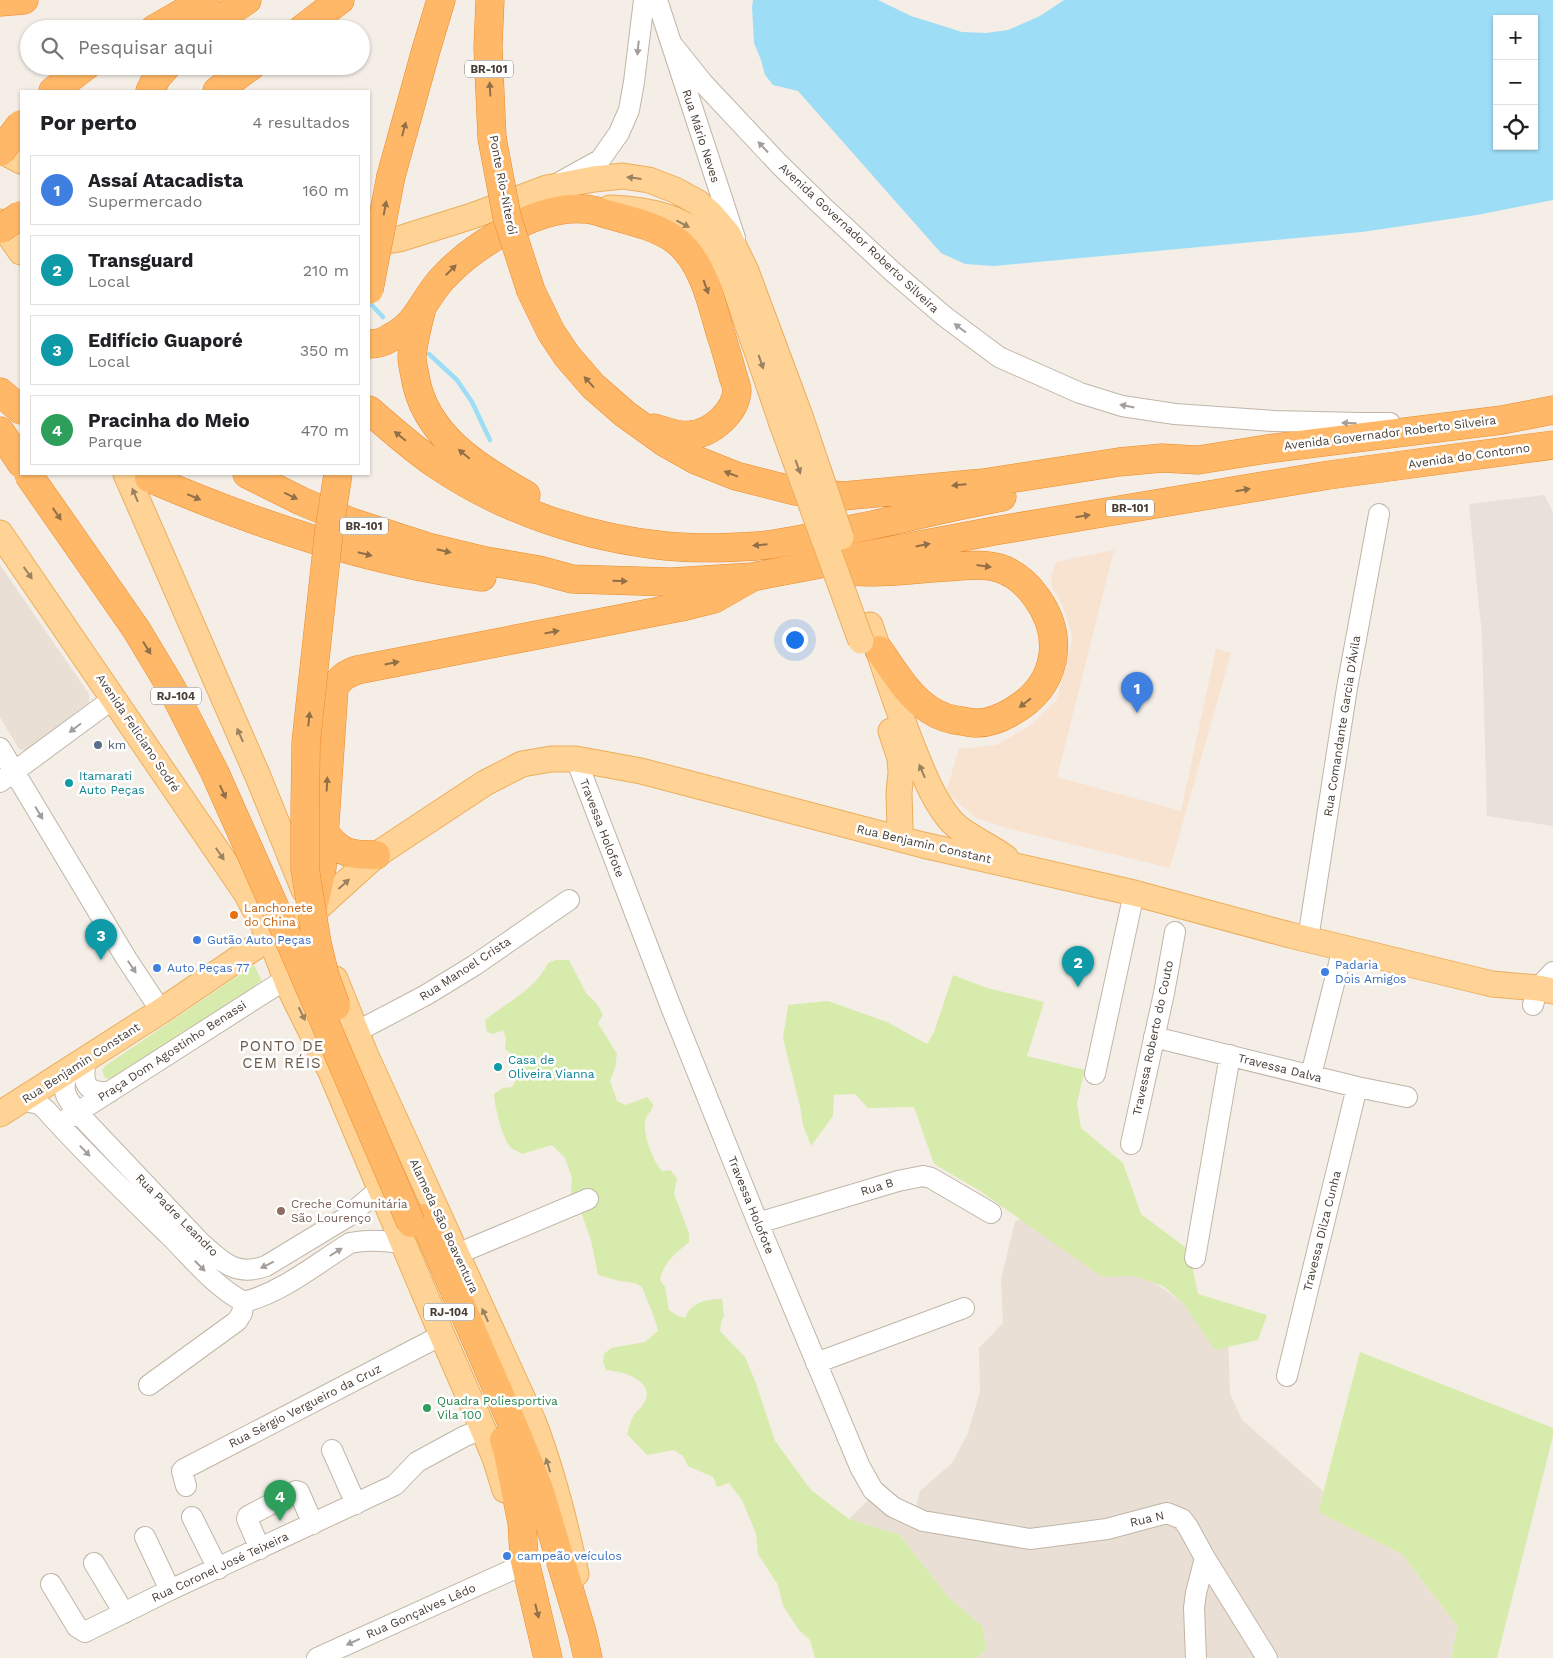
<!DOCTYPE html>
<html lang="pt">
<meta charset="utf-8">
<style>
:root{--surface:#fff;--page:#f6f6f6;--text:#202124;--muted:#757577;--line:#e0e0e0;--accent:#ff1713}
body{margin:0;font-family:"Work Sans",sans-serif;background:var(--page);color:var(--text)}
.controls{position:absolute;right:15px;top:15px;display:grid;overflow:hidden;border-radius:0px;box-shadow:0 1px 4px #0004}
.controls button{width:45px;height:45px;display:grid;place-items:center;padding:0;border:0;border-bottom:1px solid var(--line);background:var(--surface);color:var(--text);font:25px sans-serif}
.you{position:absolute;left:794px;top:639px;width:18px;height:18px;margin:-12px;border:4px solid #fff;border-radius:50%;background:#1a73e8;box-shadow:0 0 0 8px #1a73e833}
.badge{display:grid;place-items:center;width:32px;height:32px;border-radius:50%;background:var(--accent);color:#fff;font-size:16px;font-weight:700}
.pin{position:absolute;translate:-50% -41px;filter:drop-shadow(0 1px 2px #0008)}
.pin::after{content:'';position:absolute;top:26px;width:18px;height:15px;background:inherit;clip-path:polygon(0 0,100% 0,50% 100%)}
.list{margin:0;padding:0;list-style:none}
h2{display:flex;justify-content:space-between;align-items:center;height:65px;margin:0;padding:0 20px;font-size:21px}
h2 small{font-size:16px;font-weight:400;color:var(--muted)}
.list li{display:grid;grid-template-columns:32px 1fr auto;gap:15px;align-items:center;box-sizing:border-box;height:70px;margin:0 10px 10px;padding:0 10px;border:1px solid var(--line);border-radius:0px}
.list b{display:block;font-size:19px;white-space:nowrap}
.list p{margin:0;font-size:16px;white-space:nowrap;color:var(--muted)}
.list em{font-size:16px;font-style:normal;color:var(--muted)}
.icon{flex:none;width:28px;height:28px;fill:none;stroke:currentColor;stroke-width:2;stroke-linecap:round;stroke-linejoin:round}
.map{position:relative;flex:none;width:1553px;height:1658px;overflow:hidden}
.search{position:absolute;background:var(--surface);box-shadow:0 1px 4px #0004;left:20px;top:20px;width:350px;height:55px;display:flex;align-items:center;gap:12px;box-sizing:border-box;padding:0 18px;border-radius:28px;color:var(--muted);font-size:19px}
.panel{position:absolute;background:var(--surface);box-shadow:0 1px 4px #0004;left:20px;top:90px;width:350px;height:385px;border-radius:0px}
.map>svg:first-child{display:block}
.residential{fill:#e9dfd4}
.commercial{fill:#f8e2d0}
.industrial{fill:#e7e0db}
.green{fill:#d7ecac}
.water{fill:#9eddf6;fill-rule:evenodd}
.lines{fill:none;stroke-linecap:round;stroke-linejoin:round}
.stream{stroke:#9eddf6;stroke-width:4.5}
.minor-casing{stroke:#c1b5a8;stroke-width:22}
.major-casing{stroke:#ecae5c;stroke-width:27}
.highway-casing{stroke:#e98b2c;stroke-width:29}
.minor{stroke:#fff;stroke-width:20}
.major{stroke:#ffd395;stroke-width:25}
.highway{stroke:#ffb867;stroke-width:28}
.major-bridge-casing{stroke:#ecae5c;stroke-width:27;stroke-linecap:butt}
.highway-bridge-casing{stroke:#e98b2c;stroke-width:29;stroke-linecap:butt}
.major-bridge{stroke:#ffd395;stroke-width:25}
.highway-bridge{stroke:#ffb867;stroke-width:28}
.oneway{fill:#a49e9a}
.oneway2{fill:#916f49}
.oneway3{fill:#9a8160}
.service-dot{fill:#5c6f8a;stroke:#fff;stroke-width:2}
.culture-dot{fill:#0f9aa8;stroke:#fff;stroke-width:2}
.food-dot{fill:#e8710a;stroke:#fff;stroke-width:2}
.shop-dot{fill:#3f7fe0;stroke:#fff;stroke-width:2}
.education-dot{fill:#8d6e63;stroke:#fff;stroke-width:2}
.leisure-dot{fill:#2e9e5b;stroke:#fff;stroke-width:2}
.labels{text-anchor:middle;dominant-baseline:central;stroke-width:5;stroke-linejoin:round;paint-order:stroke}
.shield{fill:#fff;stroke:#7f7872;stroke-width:1}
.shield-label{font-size:11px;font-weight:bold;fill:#483e35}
.street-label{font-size:12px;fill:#483e35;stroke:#fff}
.service-label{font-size:12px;fill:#4e5e75;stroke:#fff;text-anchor:start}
.culture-label{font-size:12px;fill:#0d838f;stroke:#fff;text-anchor:start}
.food-label{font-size:12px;fill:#c56008;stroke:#fff;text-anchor:start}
.shop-label{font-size:12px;fill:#366cbe;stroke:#fff;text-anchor:start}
.education-label{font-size:12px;fill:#785e54;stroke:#fff;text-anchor:start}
.leisure-label{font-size:12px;fill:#27864d;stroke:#fff;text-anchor:start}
.quarter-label{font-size:15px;letter-spacing:1px;fill:#6b5a4b;stroke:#fff}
</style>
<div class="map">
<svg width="1553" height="1658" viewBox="0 0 1553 1658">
<rect width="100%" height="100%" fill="#f4eee6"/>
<!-- residential -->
<path class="residential" d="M0 565 89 694V702L26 751 19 749 0 717Z
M1044 1213 1064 1218 1228 1335 1230 1394 1242 1420 1323 1491 1319 1512 1402 1554 1458 1627 1451 1658H976L986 1650 983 1627 948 1597 900 1535 849 1519 882 1486 914 1515 920 1491 952 1463 968 1433 980 1391 979 1348 1003 1323 1001 1280 1015 1221Z"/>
<!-- commercial -->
<path class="commercial" d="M1114 550 1057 777 1181 811 1216 649 1231 653 1170 868 1010 829 976 818 946 792 959 749 997 745 1031 725 1056 701 1072 641V635L1063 606 1052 587 1051 579 1056 562Z"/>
<!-- industrial -->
<path class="industrial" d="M1544 495 1553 512V826L1487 816 1482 636 1469 504Z"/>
<!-- green -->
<path class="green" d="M556 960H569L586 993 597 1004 603 1015 598 1023 617 1054 615 1068 610 1081 617 1101 626 1105 647 1097 653 1104C652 1113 649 1111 646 1118 641 1131 653 1161 662 1171L670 1170 677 1178 674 1194 689 1233V1242C676 1253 663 1263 660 1280L665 1287 669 1310 678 1316 685 1318C691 1302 707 1299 722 1299L724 1316 721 1322 720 1331 745 1357 756 1383 775 1441 811 1490 849 1519 900 1535 948 1597 983 1627 986 1650 976 1658H815L810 1640 799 1630 783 1606 778 1585 758 1554 756 1534 742 1500 729 1483 717 1487 713 1477 688 1466 683 1456 674 1450 647 1455 627 1434C629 1427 631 1420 634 1415 638 1410 644 1405 646 1399 652 1379 621 1371 606 1370L603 1362 604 1354 611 1348 645 1342 658 1331C654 1314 648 1303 642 1287L635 1283 620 1281 598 1275 591 1240 582 1215 571 1192 572 1178 565 1158 552 1145 522 1154C519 1152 514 1150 511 1148 502 1138 495 1108 494 1094L503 1088 512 1087 520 1073 513 1055 505 1049 506 1039 503 1030 493 1034 487 1032 485 1020C506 1003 536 989 548 963Z
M254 965 262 981 112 1078 107 1079 104 1076 102 1070 105 1066Z
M953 975 987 988 1044 1002 1027 1056 1085 1070 1077 1103 1081 1128 1123 1163 1141 1214 1189 1250 1198 1294 1267 1315 1258 1340 1215 1350 1183 1303 1163 1286 1134 1276 1102 1277 980 1191 934 1164 914 1107 868 1108 855 1094 834 1095 833 1116 811 1146 803 1125 800 1106 783 1038 788 1005 828 1001 887 1022 927 1044 934 1032Z
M1360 1352 1553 1428V1436L1497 1658H1451L1458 1627 1402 1554 1318 1512Z"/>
<!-- water -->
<path class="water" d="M753 0H878L911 16 962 32 986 33 1008 30 1040 16 1064 0H1553V200L1477 215 1362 232 994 266 965 264 941 253 798 91 773 85 765 75 761 60 754 43 752 7ZM1497 19H1534V146H1497Z"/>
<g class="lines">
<!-- stream -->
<path class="stream" d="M369 302 383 317
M429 354 457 380 472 402 490 440"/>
<!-- minor casing -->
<g class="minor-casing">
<path id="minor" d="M657 0 735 238
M671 43 703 83 779 164 819 203 893 272 944 316 999 357 1080 393 1122 406 1175 414 1274 421 1359 423H1390
M562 181 600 160 619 133 629 110 634 82 644 0
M0 748 126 958 161 1011
M576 759 671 1007 758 1223 860 1467 873 1490 893 1507 923 1521 1030 1539 1107 1529 1167 1513 1182 1519 1188 1527 1205 1558 1267 1658
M0 782 114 698
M1308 939 1347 688 1379 514
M1533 1005 1538 988 1553 972
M356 1032 426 995 475 965 569 900
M1154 1037 1357 1087 1407 1097
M86 1059C82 1082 84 1093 110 1092
M68 1071C61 1091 65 1096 77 1112L201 1243C223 1262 235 1277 266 1266L347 1217 380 1189
M1095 1074 1134 893
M1311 1075 1343 948
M22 1100 39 1104 46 1110C85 1154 128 1195 170 1236 193 1259 215 1287 244 1302 283 1292 316 1264 350 1243 368 1239 384 1241 403 1243
M67 1119 286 979
M1131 1144 1164 993 1175 932
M758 1223 898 1181 923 1176 931 1178 991 1213
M457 1254 588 1199
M1195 1258 1230 1055
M816 1363 964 1308
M1287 1376 1357 1087
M149 1385 237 1321 242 1313 244 1302
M332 1450 356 1504
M186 1486 182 1471 184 1469 442 1335
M192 1517 218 1569
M145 1537 170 1590
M260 1549 247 1519 248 1516 296 1491 299 1492 313 1524
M94 1563 124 1613
M51 1584 77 1627 85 1632 170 1590 395 1485 417 1462 465 1436 483 1429
M317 1658 525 1564
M1196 1658 1194 1608 1196 1593 1205 1558"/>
</g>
<!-- major casing -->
<g class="major-casing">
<path id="major" d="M0 150 21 161
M610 208C652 210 690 217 718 253 731 270 740 303 747 323 759 356 770 388 781 421
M0 222 21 252
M369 244 399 239 472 216 547 188 594 179 623 176 649 180 675 190 697 202 711 214 728 234 746 271 800 416
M126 474 257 774 304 890
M0 533 246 893 270 937 290 989 331 1072 442 1335 483 1429 495 1458 505 1490
M870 625C885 669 899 715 917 758 926 780 936 804 952 822 967 837 989 845 1006 858
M891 731 900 758 901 772 899 793 900 827 897 838
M335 979 366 1056 533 1421C552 1470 565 1522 576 1574
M0 1114 161 1011 270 937 312 913 376 855 485 783 522 764 551 759H576L641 771 923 845 1134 893 1290 935 1492 984 1538 988 1553 991"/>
</g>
<!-- highway casing -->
<g class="highway-casing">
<path id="highway" d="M490 0 488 47 492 138
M0 2 24 0
M154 29 205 0
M206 29 247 0
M302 29 340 0
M53 91 86 66
M150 91 157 77 167 66
M217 91 251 66
M391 176 426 50 441 0
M531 291 551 332 567 356 593 386 625 414 664 442 696 460 736 476 795 491 843 496 983 483 1119 462 1162 458 1198 460 1267 449 1502 420 1553 410
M421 312C417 327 413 342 412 357 412 363 414 370 415 376 424 435 478 468 526 495
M369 344C376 344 384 342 390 338 419 323 422 301 442 279 472 246 537 205 584 209 593 209 602 213 610 215 631 221 655 226 674 239 702 259 711 300 720 332 725 347 729 361 733 376 734 380 737 386 737 390 736 412 712 433 691 435 679 437 666 431 654 428
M0 392 21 410
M369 410C391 429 413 449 437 465 503 510 586 538 666 546 696 549 728 548 757 546 781 544 805 538 828 534 886 523 944 508 1002 497
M0 431 21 463
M247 474 301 501 351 522 428 547 486 561 539 570 572 579 671 582 752 577 994 531 1329 475 1553 445
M149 478C256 524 367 562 482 577
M852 571C883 574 915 569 947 567 964 566 982 563 999 568 1015 573 1028 585 1037 598 1066 639 1056 686 1013 711 1003 717 989 723 977 723 972 723 967 722 962 721 952 720 939 716 930 710 908 696 894 671 879 650
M325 833C340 854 351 855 376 855
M312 913 322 868 334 688C340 678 346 674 357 670L686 606 714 599 749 579
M423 1218 518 1437 539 1489 582 1632 588 1658
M504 1440 508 1453 522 1523 524 1557 548 1658"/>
</g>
<!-- minor -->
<use href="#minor" class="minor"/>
<!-- major -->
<use href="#major" class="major"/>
<!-- highway -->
<use href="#highway" class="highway"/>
<!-- major-bridge casing -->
<g class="major-bridge-casing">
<path id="major-bridge" d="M800 416 841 537
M781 421 861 641"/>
</g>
<!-- highway-bridge casing -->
<g class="highway-bridge-casing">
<path id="highway-bridge" d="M492 138 507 217 531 291
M0 152 21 124
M0 229 21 215
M369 290 391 176
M28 474 136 629 172 689 215 773 288 937 411 1223
M336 1006 325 976 317 943 305 869V808L306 742 329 531 338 474"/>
</g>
<!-- major-bridge -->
<use href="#major-bridge" class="major-bridge"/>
<!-- highway-bridge -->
<use href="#highway-bridge" class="highway-bridge"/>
</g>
<!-- one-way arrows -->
<defs><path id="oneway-solid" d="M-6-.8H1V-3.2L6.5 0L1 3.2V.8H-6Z" transform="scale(1.25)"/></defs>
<g class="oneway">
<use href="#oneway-solid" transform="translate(638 48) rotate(96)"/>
<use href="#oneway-solid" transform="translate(763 147) rotate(-133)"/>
<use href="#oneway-solid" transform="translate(960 328) rotate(-143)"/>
<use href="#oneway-solid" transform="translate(1127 406) rotate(-169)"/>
<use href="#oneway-solid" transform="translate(1349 423) rotate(-178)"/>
<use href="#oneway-solid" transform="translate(75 728) rotate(143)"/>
<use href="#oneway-solid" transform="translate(39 813) rotate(59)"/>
<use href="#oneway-solid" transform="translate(132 967) rotate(56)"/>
<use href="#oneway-solid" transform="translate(85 1151) rotate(46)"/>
<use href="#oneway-solid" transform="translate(336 1252) rotate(-32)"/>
<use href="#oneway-solid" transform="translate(267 1265) rotate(154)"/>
<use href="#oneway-solid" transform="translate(200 1266) rotate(45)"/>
<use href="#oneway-solid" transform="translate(353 1642) rotate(156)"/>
</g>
<g class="oneway2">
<use href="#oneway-solid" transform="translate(490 89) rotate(-93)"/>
<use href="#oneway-solid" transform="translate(404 129) rotate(-75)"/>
<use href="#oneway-solid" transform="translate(385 208) rotate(-79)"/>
<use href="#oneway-solid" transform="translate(451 270) rotate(-45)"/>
<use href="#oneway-solid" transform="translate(706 287) rotate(70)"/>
<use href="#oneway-solid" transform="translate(589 382) rotate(-132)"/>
<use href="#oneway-solid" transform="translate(400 436) rotate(-141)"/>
<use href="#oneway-solid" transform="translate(464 454) rotate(-140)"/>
<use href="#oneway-solid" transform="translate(731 474) rotate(-159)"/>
<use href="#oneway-solid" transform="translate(959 485) rotate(175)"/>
<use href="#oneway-solid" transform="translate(1243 490) rotate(-10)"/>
<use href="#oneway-solid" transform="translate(291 496) rotate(26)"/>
<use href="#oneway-solid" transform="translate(194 497) rotate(23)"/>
<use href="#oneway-solid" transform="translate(57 514) rotate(55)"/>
<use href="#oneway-solid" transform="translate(1083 516) rotate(-9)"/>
<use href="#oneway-solid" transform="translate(760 545) rotate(174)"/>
<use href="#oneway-solid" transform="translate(923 545) rotate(-11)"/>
<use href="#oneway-solid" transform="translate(444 551) rotate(13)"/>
<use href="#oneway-solid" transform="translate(365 554) rotate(14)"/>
<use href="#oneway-solid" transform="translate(984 566) rotate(8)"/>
<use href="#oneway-solid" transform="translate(620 581) rotate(1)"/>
<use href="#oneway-solid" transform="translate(552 632) rotate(-11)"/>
<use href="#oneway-solid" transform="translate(147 648) rotate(58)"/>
<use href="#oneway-solid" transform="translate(392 663) rotate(-11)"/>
<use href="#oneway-solid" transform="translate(1025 703) rotate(142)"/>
<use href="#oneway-solid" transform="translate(309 719) rotate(-84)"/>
<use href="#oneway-solid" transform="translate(327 784) rotate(-87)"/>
<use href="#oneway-solid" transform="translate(223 792) rotate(66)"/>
<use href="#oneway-solid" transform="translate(537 1611) rotate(76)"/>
</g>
<g class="oneway3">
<use href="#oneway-solid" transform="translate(634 178) rotate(-173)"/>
<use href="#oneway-solid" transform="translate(683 224) rotate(28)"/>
<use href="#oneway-solid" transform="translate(761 362) rotate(71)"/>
<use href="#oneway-solid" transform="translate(798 467) rotate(70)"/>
<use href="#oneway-solid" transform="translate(135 495) rotate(-113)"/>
<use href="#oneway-solid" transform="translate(28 573) rotate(55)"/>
<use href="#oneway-solid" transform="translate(240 735) rotate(-114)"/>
<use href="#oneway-solid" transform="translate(922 771) rotate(-113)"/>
<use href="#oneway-solid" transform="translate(220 854) rotate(56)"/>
<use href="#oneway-solid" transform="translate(344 884) rotate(-42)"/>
<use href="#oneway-solid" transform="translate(302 1014) rotate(64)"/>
<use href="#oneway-solid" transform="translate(485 1315) rotate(-115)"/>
<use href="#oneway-solid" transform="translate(548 1465) rotate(-107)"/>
</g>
<!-- markers -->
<circle class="service-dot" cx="98" cy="745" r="5"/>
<g class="culture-dot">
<circle cx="69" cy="783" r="5"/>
<circle cx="498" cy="1067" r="5"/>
</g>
<circle class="food-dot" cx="234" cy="915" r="5"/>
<g class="shop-dot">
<circle cx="197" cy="940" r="5"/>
<circle cx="157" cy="968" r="5"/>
<circle cx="1325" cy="972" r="5"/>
<circle cx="507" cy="1556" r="5"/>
</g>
<circle class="education-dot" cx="281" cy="1211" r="5"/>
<circle class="leisure-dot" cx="427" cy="1408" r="5"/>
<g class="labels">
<!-- shield labels -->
<g class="shield">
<rect x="465" y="60.5" width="48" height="17" rx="4"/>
<rect x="1106" y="499.5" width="48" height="17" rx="4"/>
<rect x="340" y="517.5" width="48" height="17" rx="4"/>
<rect x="151" y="687.5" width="50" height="17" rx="4"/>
<rect x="424" y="1303.5" width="50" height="17" rx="4"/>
</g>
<g class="shield-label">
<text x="489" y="69">BR-101</text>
<text x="1130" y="508">BR-101</text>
<text x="364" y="526">BR-101</text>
<text x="176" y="696">RJ-104</text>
<text x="449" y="1312">RJ-104</text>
</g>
<!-- street labels -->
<g class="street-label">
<text transform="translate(701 136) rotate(72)">Rua Mário Neves</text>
<text transform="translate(503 185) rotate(79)">Ponte Rio-Niterói</text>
<text transform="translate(859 238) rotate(43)">Avenida Governador Roberto Silveira</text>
<text transform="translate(1390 433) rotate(-7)">Avenida Governador Roberto Silveira</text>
<text transform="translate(1469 456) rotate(-8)">Avenida do Contorno</text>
<text transform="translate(1342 726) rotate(-81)">Rua Comandante Garcia D'Ávila</text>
<text transform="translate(138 733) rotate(56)">Avenida Feliciano Sodré</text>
<text transform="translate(602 828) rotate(69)">Travessa Holofote</text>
<text transform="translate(924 844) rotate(13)">Rua Benjamin Constant</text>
<text transform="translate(465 969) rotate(-33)">Rua Manoel Crista</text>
<text transform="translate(1153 1038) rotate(-78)">Travessa Roberto do Couto</text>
<text transform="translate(172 1051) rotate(-33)">Praça Dom Agostinho Benassi</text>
<text transform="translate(81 1063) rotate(-33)">Rua Benjamin Constant</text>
<text transform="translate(1280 1068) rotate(14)">Travessa Dalva</text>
<text transform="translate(877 1187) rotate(-17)">Rua B</text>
<text transform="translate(751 1205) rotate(68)">Travessa Holofote</text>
<text transform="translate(177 1215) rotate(45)">Rua Padre Leandro</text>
<text transform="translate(444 1226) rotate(65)">Alameda São Boaventura</text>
<text transform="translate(1322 1231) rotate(-76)">Travessa Dilza Cunha</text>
<text transform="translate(305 1406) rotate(-27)">Rua Sérgio Vergueiro da Cruz</text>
<text transform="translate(1147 1519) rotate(-13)">Rua N</text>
<text transform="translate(220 1567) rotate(-25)">Rua Coronel José Teixeira</text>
<text transform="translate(421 1611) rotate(-24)">Rua Gonçalves Lêdo</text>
</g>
<!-- service labels -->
<g class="service-label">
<text x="108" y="745">km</text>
</g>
<!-- culture labels -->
<g class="culture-label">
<text x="79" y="776">Itamarati<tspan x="79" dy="14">Auto Peças</tspan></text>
<text x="508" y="1060">Casa de<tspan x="508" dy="14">Oliveira Vianna</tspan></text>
</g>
<!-- food labels -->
<g class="food-label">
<text x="244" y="908">Lanchonete<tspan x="244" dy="14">do China</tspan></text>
</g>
<!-- shop labels -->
<g class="shop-label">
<text x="207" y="940">Gutão Auto Peças</text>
<text x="1335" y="965">Padaria<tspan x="1335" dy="14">Dois Amigos</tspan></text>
<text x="167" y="968">Auto Peças 77</text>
<text x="517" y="1556">campeão veículos</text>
</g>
<!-- education labels -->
<g class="education-label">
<text x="291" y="1204">Creche Comunitária<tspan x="291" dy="14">São Lourenço</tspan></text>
</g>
<!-- leisure labels -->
<g class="leisure-label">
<text x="437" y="1401">Quadra Poliesportiva<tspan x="437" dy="14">Vila 100</tspan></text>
</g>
<!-- quarter labels -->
<g class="quarter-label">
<text x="282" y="1046">PONTO DE<tspan x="282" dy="17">CEM RÉIS</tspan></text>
</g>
</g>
</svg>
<div class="controls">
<button>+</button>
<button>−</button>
<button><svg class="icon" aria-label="locate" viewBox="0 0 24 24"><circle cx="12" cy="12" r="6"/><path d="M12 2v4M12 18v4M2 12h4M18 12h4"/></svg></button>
</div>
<div class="you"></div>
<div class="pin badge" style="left:1137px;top:713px;background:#3f7fe0">1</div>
<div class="pin badge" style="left:1078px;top:987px;background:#0f9aa8">2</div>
<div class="pin badge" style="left:101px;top:960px;background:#0f9aa8">3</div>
<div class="pin badge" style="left:280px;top:1521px;background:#2e9e5b">4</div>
<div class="search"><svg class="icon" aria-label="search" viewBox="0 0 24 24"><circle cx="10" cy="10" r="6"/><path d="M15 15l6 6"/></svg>Pesquisar aqui</div>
<section class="panel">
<h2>Por perto<small>4 resultados</small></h2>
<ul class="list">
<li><span class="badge" style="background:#3f7fe0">1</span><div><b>Assaí Atacadista</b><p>Supermercado</p></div><em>160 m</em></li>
<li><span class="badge" style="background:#0f9aa8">2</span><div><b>Transguard</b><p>Local</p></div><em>210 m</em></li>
<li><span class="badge" style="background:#0f9aa8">3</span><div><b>Edifício Guaporé</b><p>Local</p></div><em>350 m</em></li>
<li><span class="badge" style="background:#2e9e5b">4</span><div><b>Pracinha do Meio</b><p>Parque</p></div><em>470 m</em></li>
</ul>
</section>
</div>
